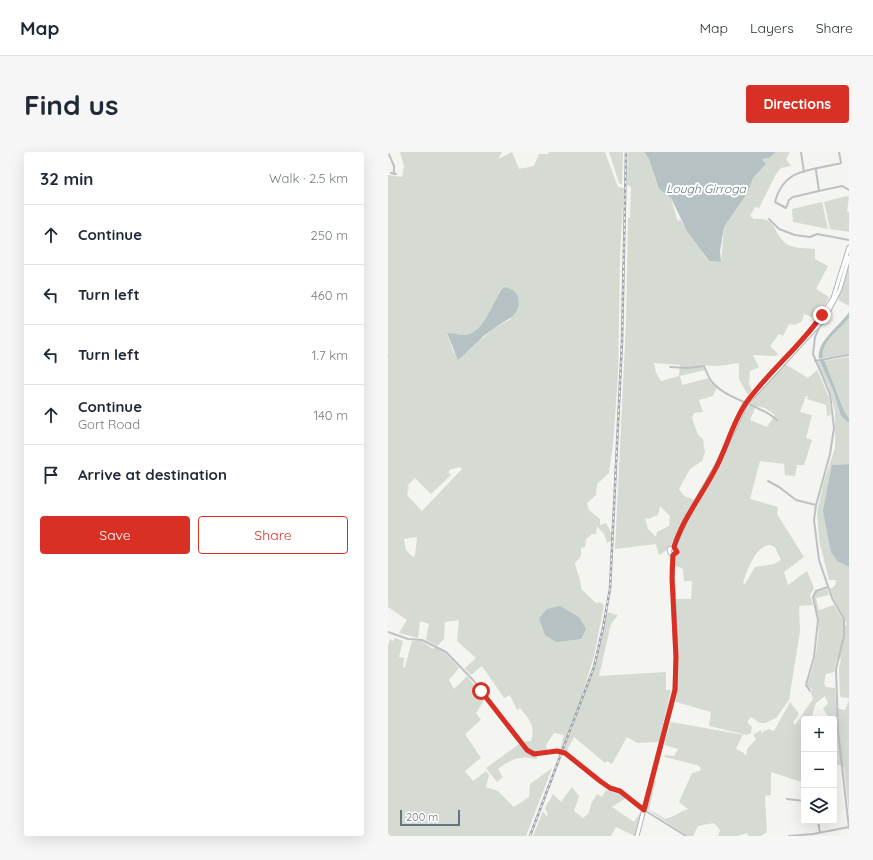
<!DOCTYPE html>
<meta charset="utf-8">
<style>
:root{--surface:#fff;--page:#f6f6f7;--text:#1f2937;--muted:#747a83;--line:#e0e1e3;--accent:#d93025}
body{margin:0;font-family:Quicksand,sans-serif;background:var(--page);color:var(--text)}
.controls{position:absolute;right:12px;bottom:12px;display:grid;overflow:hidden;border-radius:4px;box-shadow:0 4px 16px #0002}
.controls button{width:36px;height:36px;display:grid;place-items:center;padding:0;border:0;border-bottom:1px solid var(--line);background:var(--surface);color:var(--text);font:20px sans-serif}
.scale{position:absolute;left:12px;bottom:10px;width:60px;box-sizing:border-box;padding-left:4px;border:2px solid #65747f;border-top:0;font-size:11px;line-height:14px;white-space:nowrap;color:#65747f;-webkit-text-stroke:3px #fff;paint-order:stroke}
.stop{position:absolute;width:12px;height:12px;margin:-9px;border:3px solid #d93025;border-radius:50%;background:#fff}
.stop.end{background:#d93025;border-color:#fff;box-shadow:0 1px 4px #0008}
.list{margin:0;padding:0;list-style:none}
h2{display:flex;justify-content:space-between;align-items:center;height:52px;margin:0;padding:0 16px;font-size:17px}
h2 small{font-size:13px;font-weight:400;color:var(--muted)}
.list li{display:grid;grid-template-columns:26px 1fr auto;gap:12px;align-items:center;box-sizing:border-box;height:60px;padding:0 16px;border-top:1px solid var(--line)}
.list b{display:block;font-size:15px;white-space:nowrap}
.list p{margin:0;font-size:13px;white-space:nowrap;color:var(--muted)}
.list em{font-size:13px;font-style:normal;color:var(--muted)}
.actions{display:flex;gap:8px;padding:12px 16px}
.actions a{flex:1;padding:9px 0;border:1px solid var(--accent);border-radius:4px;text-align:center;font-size:14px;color:var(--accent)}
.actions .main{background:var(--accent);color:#fff}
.icon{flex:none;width:22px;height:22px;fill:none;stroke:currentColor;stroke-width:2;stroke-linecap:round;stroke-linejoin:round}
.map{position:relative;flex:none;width:461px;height:684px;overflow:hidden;border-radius:4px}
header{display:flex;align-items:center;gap:24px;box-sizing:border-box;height:56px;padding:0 20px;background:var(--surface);border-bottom:1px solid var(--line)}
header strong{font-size:19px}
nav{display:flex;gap:22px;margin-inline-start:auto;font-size:14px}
.intro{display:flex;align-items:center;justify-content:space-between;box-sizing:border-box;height:96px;padding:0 24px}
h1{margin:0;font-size:28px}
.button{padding:10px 18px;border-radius:4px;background:var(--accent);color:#fff;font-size:14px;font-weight:700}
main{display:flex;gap:24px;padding:0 24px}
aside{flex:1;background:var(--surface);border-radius:4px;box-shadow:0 4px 16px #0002}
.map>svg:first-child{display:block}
.green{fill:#d5dad2;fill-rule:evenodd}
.water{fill:#b6c1c4}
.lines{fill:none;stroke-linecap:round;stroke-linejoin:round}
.stream{stroke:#b6c1c4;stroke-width:1}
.major-casing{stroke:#b1b5b8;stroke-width:5}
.minor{stroke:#bdc1c4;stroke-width:2}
.major{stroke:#fff;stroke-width:3}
.rail-casing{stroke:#9fa5a9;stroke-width:2.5}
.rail{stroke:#fff;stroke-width:1;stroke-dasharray:3;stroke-linecap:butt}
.route{stroke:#d93025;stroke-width:5}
.labels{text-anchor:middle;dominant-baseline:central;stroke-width:4;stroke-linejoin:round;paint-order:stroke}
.water-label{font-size:12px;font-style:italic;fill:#61757c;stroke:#fff}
</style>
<header>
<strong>Map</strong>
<nav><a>Map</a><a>Layers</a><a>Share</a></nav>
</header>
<div class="intro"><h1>Find us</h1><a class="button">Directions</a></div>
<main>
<aside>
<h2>32 min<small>Walk · 2.5 km</small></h2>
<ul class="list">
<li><svg class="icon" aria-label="ahead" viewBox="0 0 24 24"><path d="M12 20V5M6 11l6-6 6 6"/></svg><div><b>Continue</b></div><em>250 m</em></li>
<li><svg class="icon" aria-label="left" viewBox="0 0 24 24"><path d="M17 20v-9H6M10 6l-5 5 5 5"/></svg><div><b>Turn left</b></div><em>460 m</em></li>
<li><svg class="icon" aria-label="left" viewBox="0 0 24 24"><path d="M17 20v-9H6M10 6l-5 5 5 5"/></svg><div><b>Turn left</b></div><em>1.7 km</em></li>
<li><svg class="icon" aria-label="ahead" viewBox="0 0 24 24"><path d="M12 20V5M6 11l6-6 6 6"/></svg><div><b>Continue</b><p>Gort Road</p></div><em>140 m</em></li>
<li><svg class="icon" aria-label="arrive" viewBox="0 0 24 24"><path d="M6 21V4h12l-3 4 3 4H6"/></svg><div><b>Arrive at destination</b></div></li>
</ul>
<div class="actions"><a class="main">Save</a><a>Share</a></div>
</aside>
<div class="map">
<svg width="461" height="684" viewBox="0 0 461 684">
<rect width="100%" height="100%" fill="#f4f4f0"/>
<!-- green -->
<path class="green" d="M12 0H113L114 1 110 7 124 0 131 17 146 14 151 2H160L161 0H217L230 35 236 36 232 103 230 223 225 293 221 321 209 332 208 343 199 351 201 358 212 367V373L218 371 224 382V388L219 391 216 382 209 374 208 382H204L198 387 197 395 193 396V404L187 411C188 420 194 428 193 437L208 451 212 450 216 453 206 504 191 553 174 598H172L176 583 166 581 158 593 159 599C147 602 141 600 134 590L143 589C148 574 141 567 132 556L129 558 122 543 116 546 94 514 83 523 77 516 88 506 69 489 71 468 57 470 56 487 49 494 38 488 41 472 32 469 30 486 11 481 19 468 0 455V23L14 25 16 14ZM113 137 123 167 106 176 95 186 66 201 59 182C67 181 74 184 81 182 96 178 105 150 113 137ZM72 315 74 317 34 359 19 343 21 335 19 334 27 326 43 342 63 323 60 320 63 317ZM29 385 27 403 25 405 18 398 16 387Z
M221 0H235L234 33 231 31Z
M240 0H256L261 7 271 37 283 46 290 70 292 67 320 109 333 110 336 75 360 40 365 26 378 12 374 7 381 6 388 0H402L398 7 403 14 393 16 388 22 371 56 367 55 362 64 366 67C388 65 384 78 396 90 402 97 419 96 427 97V107L440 114 428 137 441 145 429 167 416 162 414 169 407 173 401 172 395 184 391 182 382 194 390 202 388 204 365 203 371 215 362 219 361 232 364 239 360 243 351 227V211L331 214 313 213 317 218 292 224 294 233 321 226 323 231 329 235 325 244 311 248 315 260 306 261 304 266 310 283 315 287 317 300 314 309 302 317 291 337 296 344 307 348C301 358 296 367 291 376 285 388 284 397 271 403L268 392 227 397 238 172 240 66 242 65 243 35 239 33ZM266 211 292 213 291 224 273 229 268 221ZM272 354 282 364 281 374 269 380 268 385 260 377 257 366 260 367 270 363Z
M458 44 461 45 459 60H461V80L442 77 436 50Z
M434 50 440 77 405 70 404 57Z
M461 110V154L450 148Z
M461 166V203L435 206C432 191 452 177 461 166Z
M461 205V266L456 259 436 209Z
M432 209 445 238 453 264 461 271V312L444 313 450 410 461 415V546L453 545 452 543 451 516 453 507 449 506 446 520 438 522 436 531 438 535 447 536 448 556 457 558 461 548V660L456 615 446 611V567H442L435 557 440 551 437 544 428 551 423 567H416V631L383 620V643L377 644 379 680 373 684H360L359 681 350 684H330L332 678 326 671 310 674 305 684H299L258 656 266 628 268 629 261 657 277 667C286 665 291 660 300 657L291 650 304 621 312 619 313 616 309 613 276 605 277 603 286 604 290 597 276 593 283 570 356 583 354 584 348 597 356 601V603L359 602V597L368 587 365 583 373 578V581L380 577 386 579 402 550 411 562 405 570 407 573 425 547 423 542 424 537 420 536 419 533C426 517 433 482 430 464 429 456 423 448 428 440L439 437 441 443 428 446 431 458 446 453 455 468V474L459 473C455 460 446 450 442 437L447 434 448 430 447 428H441L431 388 429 360 436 329 447 296V260L441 235 429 212Z
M397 212 420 226 429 218 441 245 443 263 439 264 438 253 419 247 420 244H418L412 260 424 263 418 286 424 288 416 313H409L407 324 397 323 396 312 372 309 362 347 390 355 389 362 416 405 396 420 400 433 419 419 426 436 422 443 425 453 411 454 412 479 401 548 388 566 377 571H372L363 565 359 570 364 575 363 581 359 583 321 574 323 560 288 550 291 506 287 447H303L304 429H296L295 417 286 413V405L291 399 288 394 299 368 331 316 356 261 372 239ZM368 254 377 256 387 263 379 275 362 268ZM382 393 387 395 393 408 386 412 367 415 357 432 355 431C359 419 367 394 382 393Z
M219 460 230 463 223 472 211 524 278 520V538H283L271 590 249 591 239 585 224 612 219 609 217 611 186 585 178 600 176 599 207 514Z
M7 486 15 489 11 505 16 506 15 516 17 515 24 489H33L45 497 46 495 57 501 71 516 61 528 66 537 79 524 97 547 88 561 93 568 77 582 93 606 77 619 85 629 98 619 101 623 98 635 110 639 126 655 141 645 142 632 164 616 138 684H0V493L2 487 5 489Z
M131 592 137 599 149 604V607C130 604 125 606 110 617L115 625 109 630 98 616Z
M184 635 191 644 186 659 195 666 201 661 203 652 209 642 214 645 218 638 231 641 238 646 224 655 246 670 254 658 247 684 228 675 223 684H145L155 659 158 664 160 663 157 656 165 642 173 650Z"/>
<!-- water -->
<path class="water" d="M256 0H388L381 6 374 7 378 12 365 26 360 40 336 75 332 99 333 110 321 109 299 79 283 46 271 37 261 7Z
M117 135C124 137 129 140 130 146 134 165 116 168 105 177 92 186 81 198 70 208L59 181C66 181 74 184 81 182 96 178 105 150 113 138Z
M461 160V166C452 177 432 191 435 206L431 207C428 189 452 174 461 160Z
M436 208 456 259 461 266V271L453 264 445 238 432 209Z
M461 312V415L450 410 443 400 435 359 444 313Z
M172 454 191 465 198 477 193 487 168 490 157 483 151 466 159 457Z"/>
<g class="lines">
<!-- stream -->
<path class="stream" d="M0 204H1"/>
<!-- major casing -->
<g class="major-casing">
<path id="major" d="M426 175 445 146 461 95
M285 403 282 401 281 397 286 395 296 371 329 313 358 252 437 166 452 137 461 105
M249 684 287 538 288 505 284 414 285 403 289 399 286 395"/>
</g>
<!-- minor -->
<path class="minor" d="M0 0 6 14V22
M413 0 416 20
M428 18 431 39 454 34 461 38
M3 21 8 22
M431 39 405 45 401 48 398 56 387 50C396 15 423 19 453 11L451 0
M381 67 391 77 407 83 422 85 429 82 461 88
M433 172 427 185 425 202 442 242 446 276 442 302 428 353 426 368 431 408 444 446 456 467V484L448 517 450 579 461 676
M427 209 461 203
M282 215 300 216 316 214C318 219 321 226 324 230 342 250 370 251 389 268
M380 329 391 335 408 348 428 353
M0 480 20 487 34 488 58 500 85 528 139 598C152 606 164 595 177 601L222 636 232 639 253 656 298 684
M422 539 418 533 426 505 430 468 425 445 428 439 440 435
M399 647 416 649
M430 669 432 681
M401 684 425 682 461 675"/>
<!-- major -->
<use href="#major" class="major"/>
<!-- rail casing -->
<g class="rail-casing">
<path id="rail" d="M142 684 206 515 215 476 222 437 234 190 238 0"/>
</g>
<!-- rail -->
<use href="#rail" class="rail"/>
</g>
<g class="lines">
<!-- route -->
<path class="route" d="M93 539 139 598 146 602 169 599 177 601 212 629 222 636 232 639 256 658 287 538 288 505 284 426 285 403 289 400 286 395C295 366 315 342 329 314 339 294 345 270 358 251 381 219 412 195 434 163"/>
</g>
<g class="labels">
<!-- water labels -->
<g class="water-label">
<text x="318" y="36">Lough Girroga</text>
</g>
</g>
</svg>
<div class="controls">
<button>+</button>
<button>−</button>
<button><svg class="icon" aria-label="layers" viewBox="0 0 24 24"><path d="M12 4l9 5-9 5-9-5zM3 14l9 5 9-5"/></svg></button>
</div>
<div class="scale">200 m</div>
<div class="stop" style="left:93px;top:539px"></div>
<div class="stop end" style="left:434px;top:163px"></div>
</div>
</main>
